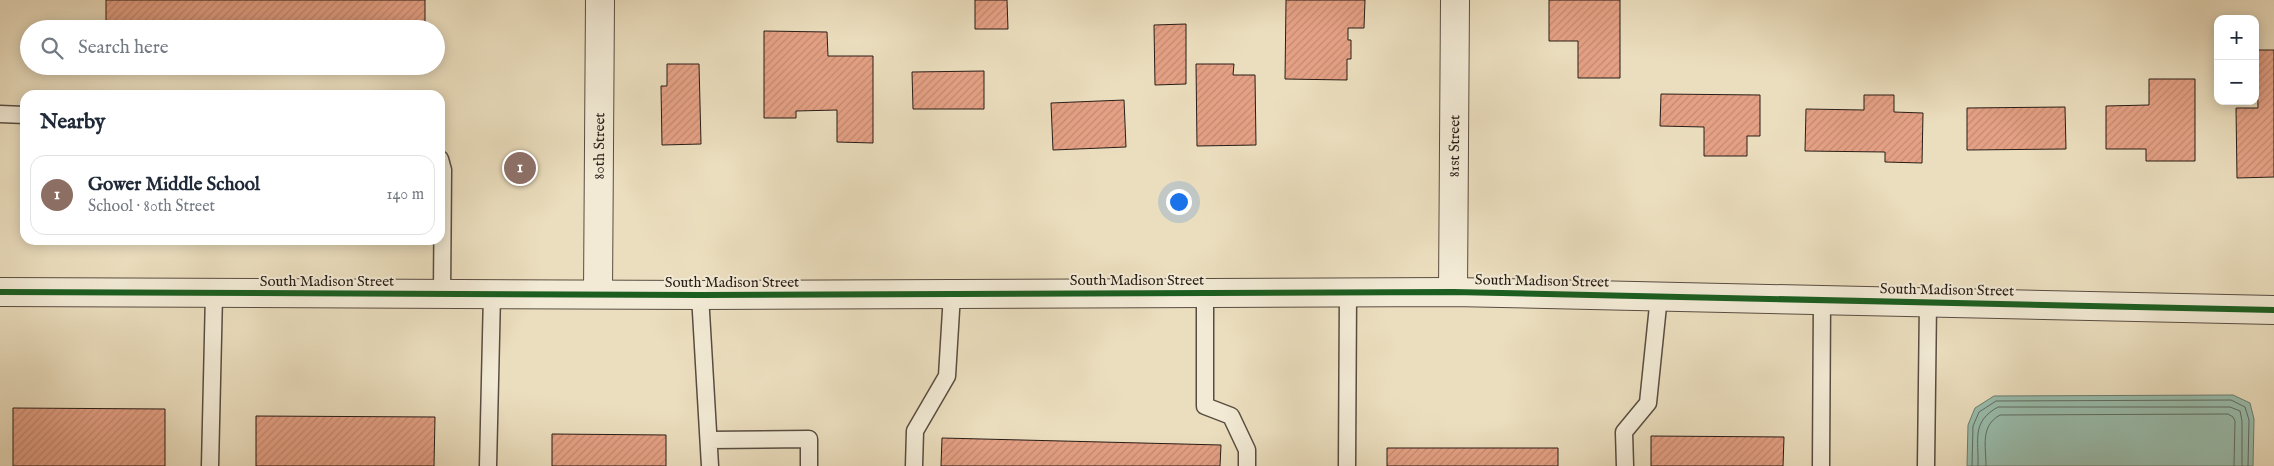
<!DOCTYPE html>
<meta charset="utf-8">
<style>
:root{--surface:#fff;--page:#f6f6f7;--text:#1f2937;--muted:#747a83;--line:#e0e1e3;--accent:#8f2418}
body{margin:0;font-family:"IM FELL English",serif;background:var(--page);color:var(--text)}
.controls{position:absolute;right:15px;top:15px;display:grid;overflow:hidden;border-radius:10px;box-shadow:0 2px 12px #0003}
.controls button{width:45px;height:45px;display:grid;place-items:center;padding:0;border:0;border-bottom:1px solid var(--line);background:var(--surface);color:var(--text);font:25px sans-serif}
.you{position:absolute;left:1178px;top:201px;width:18px;height:18px;margin:-12px;border:4px solid #fff;border-radius:50%;background:#1a73e8;box-shadow:0 0 0 8px #1a73e833}
.badge{display:grid;place-items:center;width:32px;height:32px;border-radius:50%;background:var(--accent);color:#fff;font-size:16px;font-weight:700}
.pin{position:absolute;translate:-50% -50%;border:2px solid #fff;box-shadow:0 1px 5px #0006}
.list{margin:0;padding:0;list-style:none}
h2{display:flex;justify-content:space-between;align-items:center;height:65px;margin:0;padding:0 20px;font-size:21px}
h2 small{font-size:16px;font-weight:400;color:var(--muted)}
.list li{display:grid;grid-template-columns:32px 1fr auto;gap:15px;align-items:center;box-sizing:border-box;height:80px;margin:0 10px 10px;padding:0 10px;border:1px solid var(--line);border-radius:15px}
.list b{display:block;font-size:19px;white-space:nowrap}
.list p{margin:0;font-size:16px;white-space:nowrap;color:var(--muted)}
.list em{font-size:16px;font-style:normal;color:var(--muted)}
.icon{flex:none;width:28px;height:28px;fill:none;stroke:currentColor;stroke-width:2;stroke-linecap:round;stroke-linejoin:round}
.map{position:relative;flex:none;width:2274px;height:466px;overflow:hidden}
.search{position:absolute;background:var(--surface);box-shadow:0 2px 12px #0003;left:20px;top:20px;width:425px;height:55px;display:flex;align-items:center;gap:12px;box-sizing:border-box;padding:0 18px;border-radius:28px;color:var(--muted);font-size:19px}
.panel{position:absolute;background:var(--surface);box-shadow:0 2px 12px #0003;left:20px;top:90px;width:425px;height:155px;border-radius:15px}
.map>svg:first-child{display:block}
.water{fill:#99bdad;stroke:#6c7d71}
.lines{fill:none;stroke-linecap:round;stroke-linejoin:round}
.shore{stroke:#606d62;stroke-width:1}
.building{fill:url(#building-hatch);stroke:#281d17}
.service-casing{stroke:#594d41;stroke-width:19}
.minor-casing{stroke:#594d41;stroke-width:30}
.tertiary-casing{stroke:#594d41;stroke-width:30}
.service{stroke:#f2ead5;stroke-width:16}
.minor{stroke:#f2ead5;stroke-width:28}
.tertiary{stroke:#f2ead5;stroke-width:28}
.cycleway-casing{stroke:#f2ead5;stroke-width:9}
.cycleway{stroke:#1b5e20;stroke-width:6}
.labels{text-anchor:middle;dominant-baseline:central;stroke-width:4;stroke-linejoin:round;paint-order:stroke}
.street-label{font-size:15px;fill:#281d17;stroke:#f2ead5}
</style>
<div class="map">
<svg width="2274" height="466" viewBox="0 0 2274 466">
<defs>
<pattern id="building-hatch" width="6" height="6" patternUnits="userSpaceOnUse" patternTransform="scale(1.25)"><rect width="6" height="6" fill="#e5a185"/><path d="M-1 1l2-2M0 6l6-6M5 7l2-2" fill="none" stroke="#c48a72"/></pattern>
</defs>
<rect width="100%" height="100%" fill="#ebdebe"/>
<filter id="stains"><feTurbulence type="fractalNoise" baseFrequency=".004" numOctaves="4"/><feColorMatrix values="0 0 0 0 .2 0 0 0 0 .09 0 0 0 0 .02 0 0 0 .5 -.17"/></filter>
<radialGradient id="worn" r=".72"><stop offset=".6" stop-color="#630" stop-opacity="0"/><stop offset="1" stop-color="#630" stop-opacity=".3"/></radialGradient>
<!-- water -->
<path class="water" d="M2233 395 2250 403 2254 419 2253 466H1967L1968 425 1975 408 1994 396Z"/>
<g class="lines">
<!-- shore -->
<path class="shore" d="M1972 466 1973 426 1979 412 1996 401 2231 400 2245 407 2249 420 2248 466
M1978 466C1979 439 1971 422 1998 407H2230L2240 411 2242 421V466
M1986 466C1986 446 1980 426 2000 415L2228 414 2233 417 2235 421 2234 466"/>
</g>
<!-- building -->
<path class="building" d="M106 0H425V26L356 24V29H156L106 26Z
M975 0H1007L1008 29H975Z
M1286 0H1365L1364 28H1348V40H1351V59H1347V80L1285 79Z
M1549 0H1620V78H1578V41H1549Z
M1186 24V84L1155 85 1154 25Z
M764 31 827 32 828 56H873V143L837 142V110L796 111V118H764Z
M2257 50H2274V177L2237 178 2236 108H2258Z
M667 64H699L701 144 662 145 661 86H667Z
M1196 64H1234L1233 75H1255L1256 145 1197 146Z
M155 66H179V72H155Z
M984 71V109H913L912 72Z
M2149 79H2195V161H2146V149H2106V106L2149 105Z
M1661 94 1760 95V136H1747V156H1704V127L1660 126Z
M1864 95H1894V112L1923 113 1922 163 1885 162V152L1805 151 1806 109 1864 110Z
M1124 100 1126 147 1053 150 1051 103Z
M2065 107 2066 149 1967 150V108Z
M13 408 165 409V466H13Z
M256 416 435 417 434 466H256Z
M552 434 666 435V466H552Z
M1651 436 1784 437 1783 466H1651Z
M942 438 1221 445 1220 466H941Z
M1387 448H1558V466H1387Z"/>
<g class="lines">
<!-- service casing -->
<g class="service-casing">
<path id="service" d="M0 114 25 115
M440 159 443 170 442 293
M1205 293V406L1231 416 1247 450V466
M700 295 710 466
M709 440 809 439V466
M210 466 214 294
M488 466 492 294
M914 466 915 431 947 376 952 294
M1347 466 1348 292
M1625 466 1624 432 1648 403 1659 296
M1821 466 1822 300
M1926 466 1928 302"/>
</g>
<!-- minor casing -->
<g class="minor-casing">
<g id="minor">
<path id="s1" d="M1453 292 1455 0"/>
<path id="s2" d="M598 294 600 0"/>
</g>
</g>
<!-- tertiary casing -->
<g class="tertiary-casing">
<path id="tertiary" d="M0 292 700 295 1453 292 2274 310"/>
</g>
<!-- service -->
<use href="#service" class="service"/>
<!-- minor -->
<use href="#minor" class="minor"/>
<!-- tertiary -->
<use href="#tertiary" class="tertiary"/>
<!-- cycleway casing -->
<g class="cycleway-casing">
<path id="cycleway" d="M0 292 700 295 1453 292 2274 310"/>
</g>
<!-- cycleway -->
<use href="#cycleway" class="cycleway"/>
</g>
<g class="labels">
<!-- street labels -->
<g class="street-label">
<text stroke="none"><textPath href="#s1" startOffset="146">81st Street</textPath></text>
<text stroke="none"><textPath href="#s2" startOffset="148">80th Street</textPath></text>
<text x="1137" y="280">South Madison Street</text>
<text x="327" y="281">South Madison Street</text>
<text transform="translate(1542 281) rotate(1)">South Madison Street</text>
<text x="732" y="282">South Madison Street</text>
<text transform="translate(1947 290) rotate(1)">South Madison Street</text>
</g>
</g>
<rect width="100%" height="100%" filter="url(#stains)"/>
<rect width="100%" height="100%" fill="url(#worn)"/>
</svg>
<div class="controls">
<button>+</button>
<button>−</button>
</div>
<div class="you"></div>
<div class="pin badge" style="left:520px;top:168px;background:#8d6e63">1</div>
<div class="search"><svg class="icon" aria-label="search" viewBox="0 0 24 24"><circle cx="10" cy="10" r="6"/><path d="M15 15l6 6"/></svg>Search here</div>
<section class="panel">
<h2>Nearby<small></small></h2>
<ul class="list">
<li><span class="badge" style="background:#8d6e63">1</span><div><b>Gower Middle School</b><p>School · 80th Street</p></div><em>140 m</em></li>
</ul>
</section>
</div>
